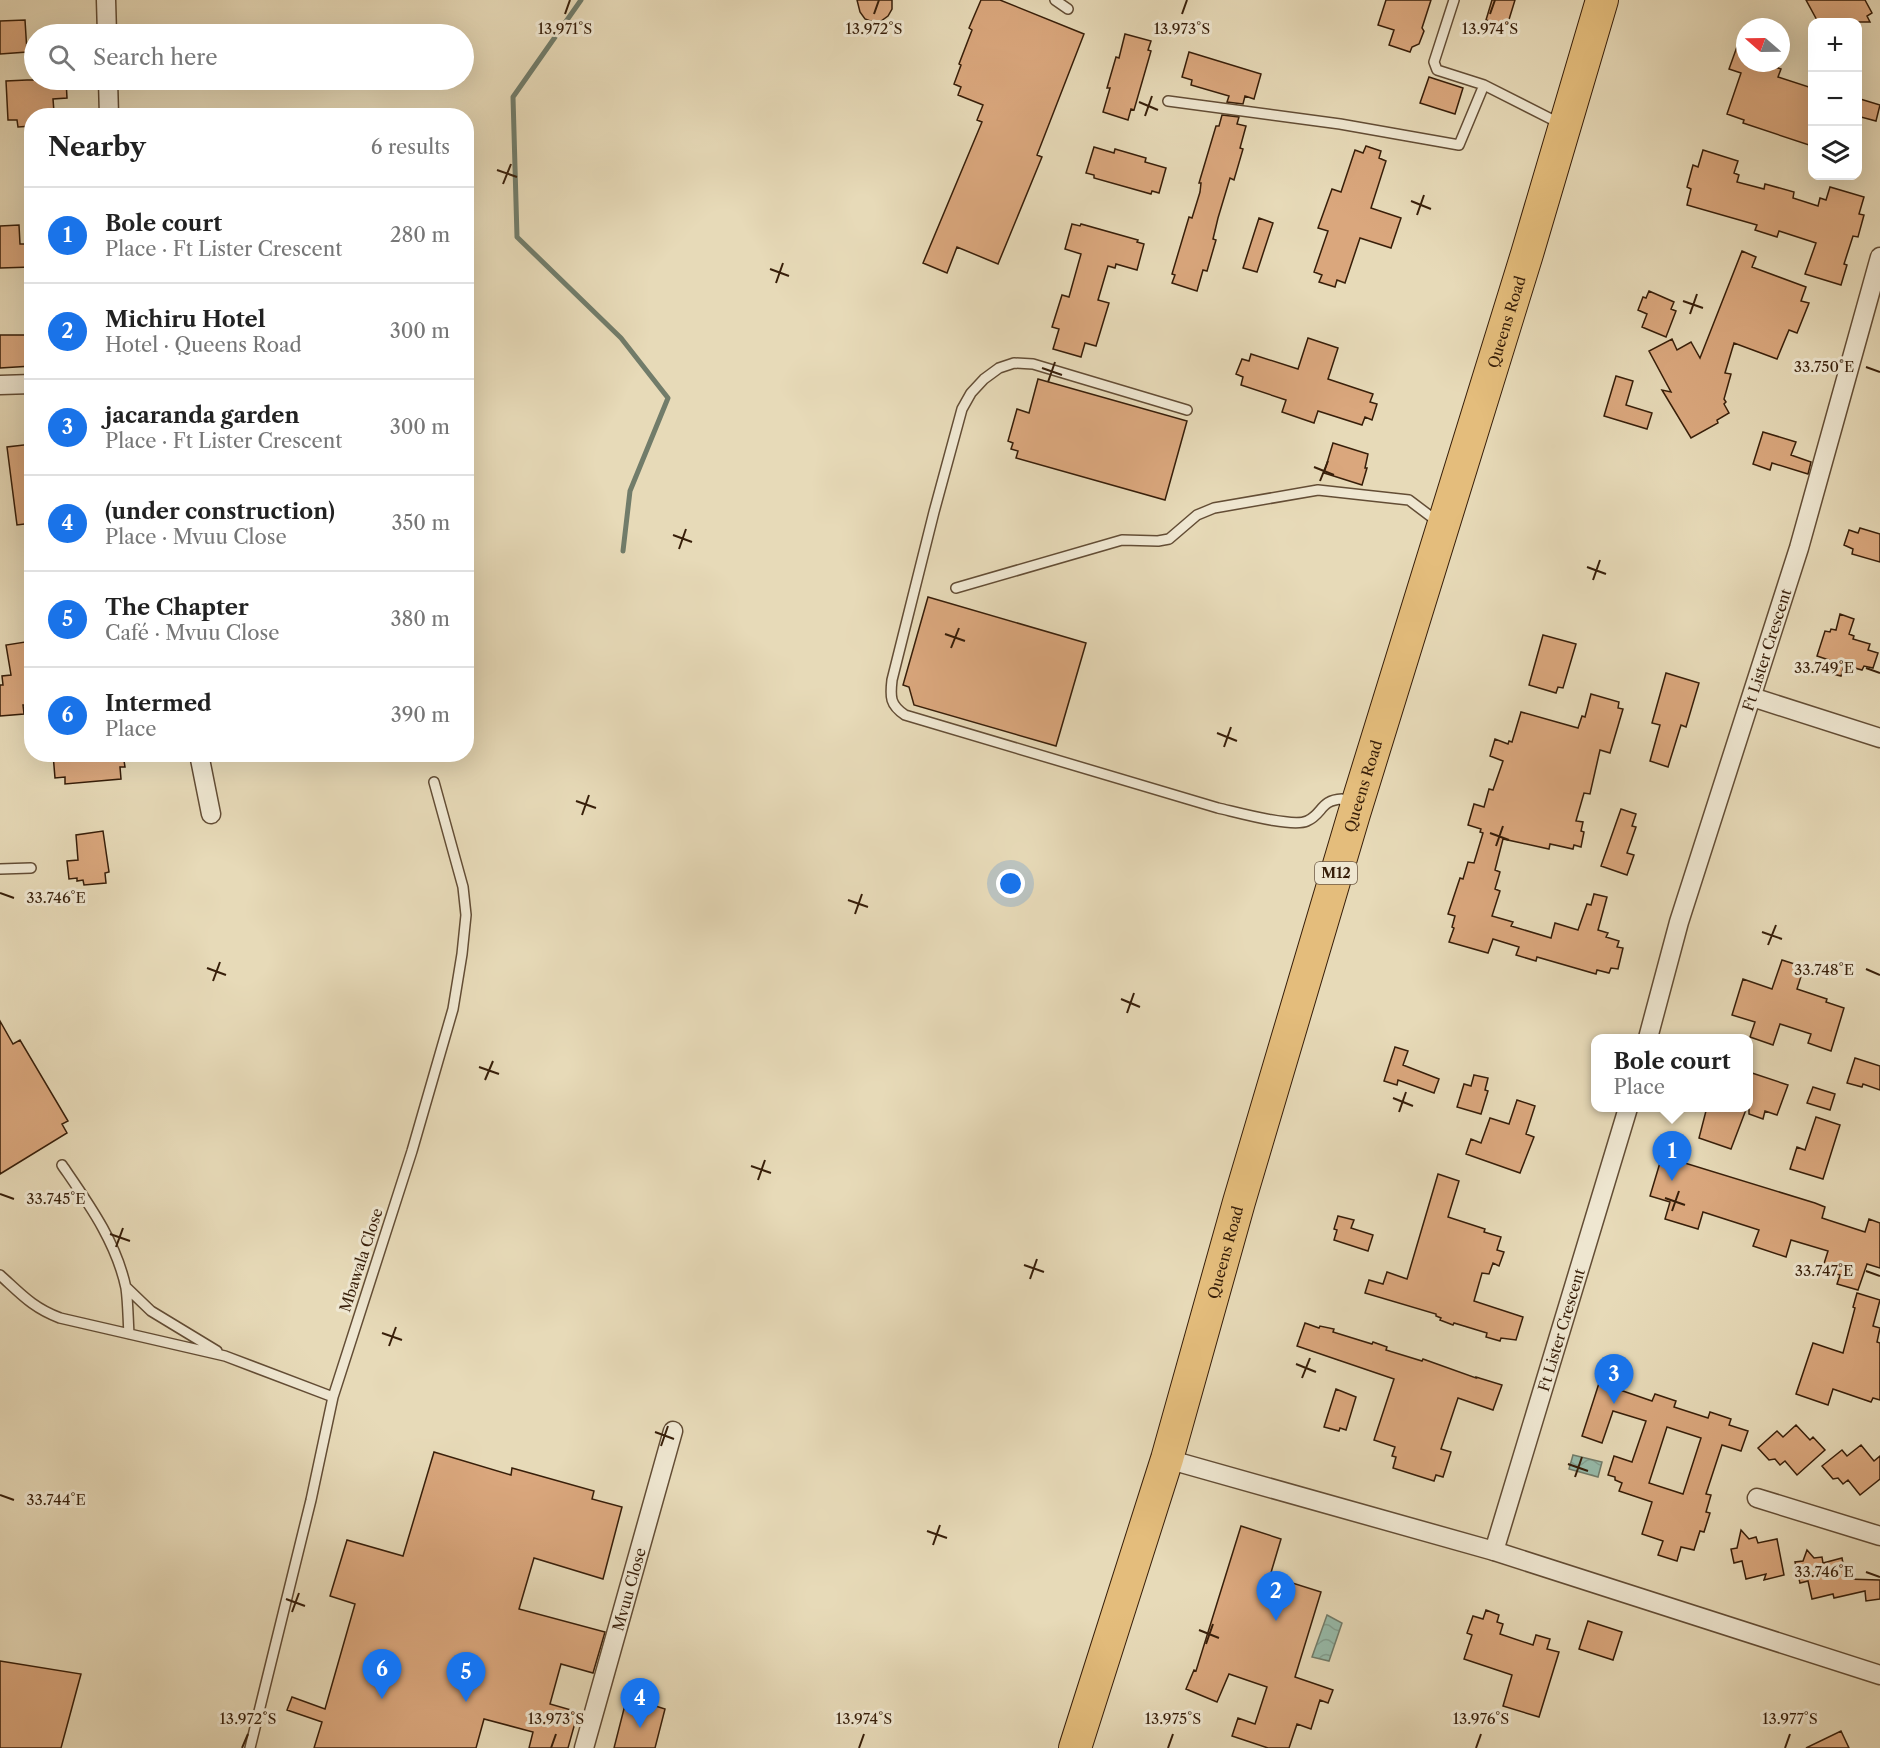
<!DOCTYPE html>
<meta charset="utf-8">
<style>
:root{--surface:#fff;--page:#f6f6f6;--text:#222;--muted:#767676;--line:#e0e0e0;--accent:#1a73e8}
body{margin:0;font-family:"Libre Caslon Text",serif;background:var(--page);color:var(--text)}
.controls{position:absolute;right:18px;top:18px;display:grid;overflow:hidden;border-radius:12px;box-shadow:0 6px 24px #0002}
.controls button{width:54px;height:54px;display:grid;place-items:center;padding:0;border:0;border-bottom:2px solid var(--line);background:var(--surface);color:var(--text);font:30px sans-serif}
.compass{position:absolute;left:1736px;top:18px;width:54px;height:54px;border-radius:50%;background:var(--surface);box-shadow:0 6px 24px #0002;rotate:290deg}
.you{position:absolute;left:1011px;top:884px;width:21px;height:21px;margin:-15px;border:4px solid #fff;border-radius:50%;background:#1a73e8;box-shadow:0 0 0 9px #1a73e833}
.badge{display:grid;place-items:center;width:39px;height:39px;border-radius:50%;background:var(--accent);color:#fff;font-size:20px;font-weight:700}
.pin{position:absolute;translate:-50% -50px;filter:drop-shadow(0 2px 3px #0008)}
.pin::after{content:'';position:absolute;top:32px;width:21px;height:18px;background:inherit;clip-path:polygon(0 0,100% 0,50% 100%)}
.popup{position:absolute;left:1591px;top:1034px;width:162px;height:78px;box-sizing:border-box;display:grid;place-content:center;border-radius:12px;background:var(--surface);filter:drop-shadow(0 2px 4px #0005);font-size:20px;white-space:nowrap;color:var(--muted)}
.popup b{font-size:22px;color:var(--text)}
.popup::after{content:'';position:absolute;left:50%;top:100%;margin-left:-12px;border:12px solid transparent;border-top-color:var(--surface)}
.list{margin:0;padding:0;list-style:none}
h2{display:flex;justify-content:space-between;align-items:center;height:78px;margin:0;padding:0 24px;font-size:26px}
h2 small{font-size:20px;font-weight:400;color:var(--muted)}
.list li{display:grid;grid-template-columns:39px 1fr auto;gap:18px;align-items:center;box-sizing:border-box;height:96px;padding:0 24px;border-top:2px solid var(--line)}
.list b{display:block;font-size:22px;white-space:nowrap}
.list p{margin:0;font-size:20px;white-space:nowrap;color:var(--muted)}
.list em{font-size:20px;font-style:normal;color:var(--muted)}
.icon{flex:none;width:33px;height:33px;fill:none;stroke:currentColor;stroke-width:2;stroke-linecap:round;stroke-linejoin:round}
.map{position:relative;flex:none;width:1880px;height:1748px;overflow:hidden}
.search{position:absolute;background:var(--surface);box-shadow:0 6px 24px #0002;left:24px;top:24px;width:450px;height:66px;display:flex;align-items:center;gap:15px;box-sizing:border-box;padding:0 21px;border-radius:33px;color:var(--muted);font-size:22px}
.panel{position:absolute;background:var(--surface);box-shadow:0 6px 24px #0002;left:24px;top:108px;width:450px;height:654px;border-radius:24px}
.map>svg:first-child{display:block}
.water{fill:url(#water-waves);stroke:#717c6a;stroke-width:1.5}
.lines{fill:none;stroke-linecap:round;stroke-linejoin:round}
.stream{stroke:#717c6a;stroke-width:5}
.building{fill:#daa77d;stroke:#371e09;stroke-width:1.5;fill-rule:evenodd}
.lane-casing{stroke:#634d35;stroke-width:12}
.street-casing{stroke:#634d35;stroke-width:21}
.highway-casing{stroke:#371e09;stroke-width:34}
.lane{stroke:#efe7d1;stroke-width:9}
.street{stroke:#efe7d1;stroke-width:18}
.highway{stroke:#e4bd7c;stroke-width:32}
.ticks{fill:none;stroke:#371e09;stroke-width:2}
.labels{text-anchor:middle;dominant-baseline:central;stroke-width:6;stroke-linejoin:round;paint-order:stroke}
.shield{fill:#efe7d1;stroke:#6e5a45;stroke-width:1.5}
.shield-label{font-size:14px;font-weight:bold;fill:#371e09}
.street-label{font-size:15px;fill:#371e09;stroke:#efe7d1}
.ticks-label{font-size:15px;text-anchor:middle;fill:#371e09;stroke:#efe7d1;stroke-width:6;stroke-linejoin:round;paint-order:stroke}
</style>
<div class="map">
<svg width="1880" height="1748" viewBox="0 0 1880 1748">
<defs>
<pattern id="water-waves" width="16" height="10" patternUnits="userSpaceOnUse" patternTransform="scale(1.5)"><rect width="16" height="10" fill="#97bbaa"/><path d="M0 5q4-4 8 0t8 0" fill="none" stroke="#83a091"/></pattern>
</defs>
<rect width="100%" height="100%" fill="#e7dab8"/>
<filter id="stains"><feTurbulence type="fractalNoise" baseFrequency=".00333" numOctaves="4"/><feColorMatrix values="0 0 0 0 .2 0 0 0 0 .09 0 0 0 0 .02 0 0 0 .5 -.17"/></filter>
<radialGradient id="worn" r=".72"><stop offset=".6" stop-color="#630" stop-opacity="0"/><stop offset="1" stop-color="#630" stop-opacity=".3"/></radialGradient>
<!-- water -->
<path class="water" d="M1573 1455 1602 1462 1598 1477 1569 1469Z
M1327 1615 1342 1623 1329 1661 1312 1657Z"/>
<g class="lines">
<!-- stream -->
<path class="stream" d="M581 0 513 97 517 237 621 338 668 398 630 491 623 551"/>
</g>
<!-- building -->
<path class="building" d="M857 0H892V9L888 16 881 21 873 22 865 19 860 12Z
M981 0H1000L1084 34 1037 155 1042 157 998 264 957 247 947 273 923 263 982 122 977 120 983 105 958 95 961 87 954 84 961 65 959 64 972 30 969 28Z
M1386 0H1431L1422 28 1424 31 1419 44 1412 47 1410 52 1389 45 1394 30 1378 25Z
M1492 0H1515L1507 26 1486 20Z
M1806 0H1865L1872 13 1867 16 1870 22H1818Z
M25 20 27 52 0 54V21Z
M1743 30H1745V63H1764L1781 69 1778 77 1812 88V146L1743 123 1744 120 1727 114 1741 73 1729 69Z
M1125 34 1151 41 1148 50 1151 51 1134 110 1131 109 1128 120 1103 112 1110 88H1107L1116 57 1119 58Z
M1189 52 1261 74 1254 99 1245 96 1243 104 1227 102 1229 96 1191 85 1192 80 1182 77Z
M1429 77 1463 88 1455 114 1420 103Z
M27 80H66L67 98 53 99 54 112H48L49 116H32V126L18 127 17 120H8L6 81Z
M1857 98 1880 105 1876 121 1857 116Z
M1222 115 1239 117 1237 124 1246 126 1240 148 1243 149 1234 180 1230 178 1218 218 1213 239 1216 240 1207 271 1203 270 1197 291 1172 283 1175 275 1172 274 1189 217 1192 218 1200 192 1201 183H1199L1216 126H1219Z
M1366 146 1381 151 1379 158 1386 161 1371 208 1401 218 1391 248 1360 238 1345 283 1337 280 1335 287 1319 282 1322 275 1314 272 1328 231 1318 228 1332 189 1341 192 1355 150 1363 153Z
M1094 147 1114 153 1115 149 1146 158 1145 162 1166 168 1159 193 1152 191 1151 194 1094 178V175L1086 173Z
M1703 150 1738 161 1734 173 1739 175 1737 182 1764 189 1765 184 1794 192 1793 198 1818 206 1820 198 1826 200 1830 187 1864 197 1859 214 1864 215 1858 237 1853 236 1844 264 1847 265 1841 285 1805 274 1816 243 1779 231 1777 237 1755 230 1757 225 1687 205 1691 189 1687 187 1693 165 1698 167Z
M1259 218 1273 223 1257 272 1243 268Z
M1072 224 1080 226 1081 224 1138 240 1137 242 1144 244 1137 270 1116 264 1115 268 1108 266 1098 300 1109 303 1096 346 1085 343 1081 357 1053 349 1059 329 1052 327 1062 295 1069 297 1081 254 1065 249Z
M19 225 20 244H32V267L0 268V226Z
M1742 251 1756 257 1752 267 1806 287 1801 301 1809 303 1797 333 1789 330 1777 359 1734 343 1725 373 1731 374 1724 399 1726 402 1724 404 1729 413 1717 420 1718 423 1691 438 1662 390 1671 392 1649 351 1672 339 1677 350 1691 342 1700 358Z
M1649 291 1674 302 1671 309 1676 311 1666 337 1642 327 1647 314 1638 310 1643 297 1646 298Z
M0 335H32V366L0 368Z
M1308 338 1338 348 1328 379 1373 394 1370 402 1377 404 1372 420 1365 417 1362 425 1318 411 1314 423 1282 412 1286 400 1241 385 1243 377 1236 374 1242 359 1249 361 1251 354 1298 369Z
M1616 376 1633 381 1626 405 1652 413 1647 429 1604 416Z
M1038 379 1187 421 1165 500 1016 458 1018 451 1011 449 1013 443 1008 441 1017 409 1029 413Z
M1763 432 1796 442 1791 455 1811 462 1808 474 1772 463 1770 470 1753 464Z
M1333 443 1368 454 1365 468H1367L1362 485 1324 473Z
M32 444V523L17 525 7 447Z
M1860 528 1880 534V562L1852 554 1853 549 1844 545 1849 530 1858 533Z
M928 597 1086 643 1056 746 914 705 909 687 903 685Z
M1840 614 1854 619 1849 634 1854 636 1853 639 1870 644 1868 650 1878 653 1873 668 1864 666 1862 670 1844 665 1841 676 1825 672 1829 660 1817 656 1825 631 1830 632 1831 629 1836 630Z
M1543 635 1576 644 1563 688 1558 687 1556 693 1529 685Z
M25 642 30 695H26L28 705H23L24 714 0 716V685H3L2 676 11 675 6 645Z
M1666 673 1699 683 1686 727 1681 725 1668 767 1650 761 1660 725 1652 723Z
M1591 694 1619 702 1618 708 1623 709 1610 753 1600 750 1590 794 1584 793 1576 821 1583 822 1581 831 1584 832 1581 847 1574 845 1573 849 1550 844 1549 849 1503 839 1495 870 1500 872 1495 889 1500 891 1492 916 1513 922 1511 926 1551 938 1555 923 1578 930 1587 904 1591 905 1594 894 1607 897 1598 930 1608 933 1606 937 1619 941 1617 947 1623 948 1618 969 1611 968 1609 973 1597 970 1596 974 1537 957 1536 961 1516 955 1519 947 1493 939 1488 953 1449 942 1454 928 1452 927 1455 916 1448 914 1460 878 1463 879 1468 862 1474 863 1483 833 1480 832 1481 829 1468 825 1474 804 1484 807 1489 789 1493 790 1503 761 1490 756 1495 739 1508 744 1509 741 1512 742 1521 712 1578 728 1582 716 1585 717Z
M53 754H123L125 767H120L121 779 65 784V777L55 778Z
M1621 809 1636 814 1632 826 1636 827 1627 853 1634 855 1627 875 1601 866Z
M103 831 109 872 105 873 106 883 84 885 83 880 77 881V878L69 879 67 861 78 860 76 835Z
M1782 960 1804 967 1797 989 1827 999 1826 1002 1844 1008 1831 1051 1808 1043 1811 1034 1780 1024 1773 1045 1750 1037 1755 1022 1732 1015 1743 979 1772 989Z
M0 1021 13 1044 20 1040 68 1121 62 1124 67 1133 0 1174Z
M1395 1047 1408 1051 1403 1065 1439 1079 1434 1093 1398 1080 1397 1085 1384 1081Z
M1855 1058 1880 1066V1090L1863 1084 1862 1087 1847 1083Z
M1749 1072 1788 1085 1777 1115 1765 1111 1763 1119 1749 1114Z
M1474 1075 1488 1078 1485 1090 1488 1091 1481 1114 1457 1107 1464 1084 1471 1086Z
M1813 1087 1835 1094 1830 1110 1807 1103Z
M1517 1100 1535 1106 1526 1134 1534 1137 1520 1173 1466 1154 1471 1139 1481 1143 1490 1118 1509 1124Z
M1707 1107H1747L1731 1149 1699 1138Z
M1816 1117 1840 1125 1823 1179 1790 1169 1797 1147 1805 1150Z
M1662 1156 1815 1203 1825 1207 1822 1218 1865 1232 1869 1219 1880 1223V1268L1867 1264 1858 1290 1837 1284 1840 1275 1822 1270 1828 1251 1791 1240 1786 1257 1753 1246 1759 1230 1703 1212 1698 1229 1665 1219 1670 1202 1650 1196Z
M1438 1174 1459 1181 1448 1217 1485 1229 1484 1232 1501 1237 1497 1250 1504 1252 1499 1266 1493 1263 1489 1274 1482 1273 1474 1301 1523 1317 1516 1340 1501 1338 1500 1341 1486 1337 1487 1333 1454 1323 1453 1325 1440 1320 1441 1318 1436 1316V1314L1365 1293 1369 1280 1383 1284 1387 1272 1407 1279Z
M1338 1216 1354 1220 1351 1228 1373 1235 1368 1251 1334 1240 1337 1230 1334 1229Z
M1857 1293 1880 1300 1873 1326 1880 1328 1877 1342 1880 1343V1400L1873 1398 1871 1402 1833 1389 1828 1405 1796 1394 1813 1343 1843 1353 1855 1308 1853 1307Z
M1305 1323 1319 1328 1320 1326 1334 1329 1333 1332 1372 1344 1373 1342 1387 1347 1386 1350 1422 1361 1423 1359 1476 1378V1377L1502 1385 1493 1410 1458 1398 1441 1449 1451 1452 1443 1477 1436 1475 1434 1481 1393 1468 1396 1457 1392 1456 1395 1447 1374 1440 1394 1379 1297 1346Z
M1601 1377 1622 1384 1620 1390 1652 1401 1655 1394 1676 1401 1674 1407 1708 1418 1710 1412 1731 1419 1729 1425 1748 1431 1741 1451 1722 1445 1706 1494 1711 1495 1706 1512 1710 1513 1704 1532 1700 1531 1694 1550 1681 1547 1677 1561 1658 1555 1663 1541 1642 1534 1652 1502 1619 1491 1622 1483 1615 1480V1477L1608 1475 1614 1456 1632 1462 1646 1421 1613 1411 1602 1443 1582 1436ZM1667 1427 1701 1438 1683 1494 1649 1483Z
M1336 1389 1356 1397 1346 1430 1340 1428 1339 1431 1324 1427Z
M1796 1425 1810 1440 1813 1437 1825 1450 1797 1475 1785 1461 1780 1465 1775 1459 1769 1460 1758 1448 1777 1431 1783 1437Z
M1861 1445 1874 1461 1880 1456V1479L1860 1495 1848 1480 1843 1484 1838 1478 1833 1479 1822 1466 1842 1450 1847 1456Z
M434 1452 511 1475 512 1468 594 1491 592 1499 622 1507 603 1579 534 1558 519 1609 605 1632 593 1673 561 1664 550 1704 578 1712 568 1748H529L533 1732 484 1719 476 1748H314L322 1722 287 1710 292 1697 325 1709 355 1604 330 1596 347 1540 403 1556Z
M1241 1526 1281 1539 1270 1576 1321 1592 1295 1677 1333 1690 1328 1703 1320 1700 1311 1729 1297 1724 1289 1748H1268L1232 1736 1238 1718 1255 1724 1267 1687 1229 1674 1217 1702 1186 1689 1194 1670 1196 1671Z
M1741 1530 1749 1539 1756 1537 1758 1543 1777 1539 1784 1575 1764 1580 1766 1574 1746 1579 1742 1561 1734 1563 1731 1549 1737 1548Z
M1807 1550 1814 1558 1822 1557 1823 1563 1842 1558 1846 1579 1880 1580V1599L1866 1601 1865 1591 1834 1598 1833 1594 1812 1599 1808 1581 1800 1583 1795 1562 1803 1561Z
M1486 1610 1499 1615 1497 1622 1503 1624 1500 1634 1533 1645 1536 1635 1550 1639 1547 1649 1559 1652 1539 1717 1503 1706 1512 1675 1464 1659 1472 1635 1467 1633 1473 1616 1483 1619Z
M1588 1621 1622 1632 1613 1660 1579 1649Z
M0 1661 81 1674 61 1748H0Z
M627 1697 665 1709 655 1748H614Z
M1841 1731 1849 1748H1806Z"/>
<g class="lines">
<!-- lane casing -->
<g class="lane-casing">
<path id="lane" d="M1055 0 1068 9
M1454 0 1434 62 1437 70 1484 85 1559 123
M1168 101 1340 124 1459 145 1484 85
M1187 410 1033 364 1014 363 999 368 984 379 971 393 962 409 934 512 892 680C890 697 890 705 905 715L1218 808C1236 812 1292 828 1307 821 1323 814 1320 800 1342 799L1349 808
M956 588 1122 540 1158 541 1169 539 1197 515 1214 508 1318 490 1409 500 1438 522
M0 869 31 868
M62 1165C88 1203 116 1241 126 1288 128 1302 128 1319 129 1334
M0 1275C21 1294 33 1308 60 1318L225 1356 333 1397
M126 1287 151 1311 217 1351
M250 1748 311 1500 333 1397 412 1151 453 1009 462 954 466 915 463 887 434 782"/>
</g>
<!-- street casing -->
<g class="street-casing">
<g id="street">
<path d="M106 0 107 34"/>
<path d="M108 80 109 116"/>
<path d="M0 385 32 384"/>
<path d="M1752 697 1880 738"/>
<path d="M199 754 211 814"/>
<path id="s1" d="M1648 1038 1679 922 1799 548 1880 257"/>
<path d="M1167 1459 1494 1551 1880 1675"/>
<path d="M1757 1498 1880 1536"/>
<path id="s2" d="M1494 1551 1628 1108"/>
<path id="s3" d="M584 1748 673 1431"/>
</g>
</g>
<!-- highway casing -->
<g class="highway-casing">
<g id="highway">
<path id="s4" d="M1075 1748 1167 1459 1239 1202 1354 814 1527 254 1602 0"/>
</g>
</g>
<!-- lane -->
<use href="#lane" class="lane"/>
<!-- street -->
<use href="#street" class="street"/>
<!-- highway -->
<use href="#highway" class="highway"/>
</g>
<!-- ticks -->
<path class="ticks" d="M565 14 570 0M874 14 879 0M1182 14 1187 0M1490 14 1495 0M1139 102 1158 110M1145 116 1152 96M497 170 517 177M503 184 511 164M1411 201 1431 209M1417 215 1424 195M770 269 789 276M776 283 783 263M1683 301 1703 308M1690 314 1697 294M1866 367 1880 372M1042 368 1062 375M1048 382 1055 362M1314 467 1334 475M1320 481 1328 461M673 535 692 542M679 549 686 529M1587 567 1606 574M1593 580 1600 560M945 634 965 641M951 648 959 628M1866 668 1880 673M1217 733 1237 741M1224 747 1231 727M576 801 596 808M582 815 589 795M1490 833 1509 840M1496 846 1503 826M0 893 14 898M848 900 868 907M855 914 862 894M1762 932 1782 939M1768 945 1776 925M207 968 226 975M1866 969 1880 975M213 981 220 962M1121 999 1140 1007M1127 1013 1134 993M479 1067 499 1074M485 1080 493 1061M1393 1098 1413 1106M1399 1112 1406 1092M751 1166 771 1173M758 1180 765 1160M0 1194 14 1199M1665 1198 1685 1205M1672 1211 1679 1191M110 1234 130 1241M116 1247 123 1228M1024 1265 1044 1272M1866 1271 1880 1276M1030 1279 1037 1259M382 1333 402 1340M389 1346 396 1327M1296 1364 1316 1372M1302 1378 1310 1358M655 1432 674 1439M661 1446 668 1426M1568 1464 1588 1471M1575 1477 1582 1457M0 1495 14 1500M927 1531 947 1538M933 1545 940 1525M1866 1572 1880 1577M286 1599 305 1606M292 1612 299 1593M1199 1630 1219 1638M1206 1644 1213 1624M242 1748 248 1734M551 1748 556 1734M859 1748 864 1734M1168 1748 1173 1734M1476 1748 1481 1734M1785 1748 1790 1734"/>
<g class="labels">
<!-- shield labels -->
<rect class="shield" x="1315" y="862" width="42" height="22" rx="4.5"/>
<g class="shield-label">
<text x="1336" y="873">M12</text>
</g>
<!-- street labels -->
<g class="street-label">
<text stroke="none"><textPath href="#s4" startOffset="1490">Queens Road</textPath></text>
<text stroke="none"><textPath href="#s1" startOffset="406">Ft Lister Crescent</textPath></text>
<text stroke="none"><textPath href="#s4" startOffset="1004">Queens Road</textPath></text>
<text stroke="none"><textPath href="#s4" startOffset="518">Queens Road</textPath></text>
<text transform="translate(361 1260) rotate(-72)">Mbawala Close</text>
<text stroke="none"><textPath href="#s2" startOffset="231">Ft Lister Crescent</textPath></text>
<text stroke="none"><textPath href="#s3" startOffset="165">Mvuu Close</textPath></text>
</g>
</g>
<g class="ticks-label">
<text x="874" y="34">13.972°S</text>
<text x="1182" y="34">13.973°S</text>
<text x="1490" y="34">13.974°S</text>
<text x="565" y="34">13.971°S</text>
<text x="1824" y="372">33.750°E</text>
<text x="1824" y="673">33.749°E</text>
<text x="56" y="903">33.746°E</text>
<text x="1824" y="975">33.748°E</text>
<text x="56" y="1204">33.745°E</text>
<text x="1824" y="1276">33.747°E</text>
<text x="56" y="1505">33.744°E</text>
<text x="1824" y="1577">33.746°E</text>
<text x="248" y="1724">13.972°S</text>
<text x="556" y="1724">13.973°S</text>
<text x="864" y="1724">13.974°S</text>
<text x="1173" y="1724">13.975°S</text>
<text x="1481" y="1724">13.976°S</text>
<text x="1790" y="1724">13.977°S</text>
</g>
<rect width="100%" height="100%" filter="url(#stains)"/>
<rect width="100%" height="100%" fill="url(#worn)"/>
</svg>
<div class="controls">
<button>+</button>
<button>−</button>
<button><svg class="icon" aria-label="layers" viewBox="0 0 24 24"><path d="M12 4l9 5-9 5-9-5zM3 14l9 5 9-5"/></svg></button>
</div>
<svg class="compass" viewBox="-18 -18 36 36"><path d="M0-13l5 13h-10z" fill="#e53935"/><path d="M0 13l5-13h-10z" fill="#767676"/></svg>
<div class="you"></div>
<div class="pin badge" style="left:1672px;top:1181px">1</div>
<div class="popup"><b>Bole court</b>Place</div>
<div class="pin badge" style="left:1276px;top:1621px">2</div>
<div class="pin badge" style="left:1614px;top:1404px">3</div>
<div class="pin badge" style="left:640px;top:1728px">4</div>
<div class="pin badge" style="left:466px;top:1702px">5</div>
<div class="pin badge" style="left:382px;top:1699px">6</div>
<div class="search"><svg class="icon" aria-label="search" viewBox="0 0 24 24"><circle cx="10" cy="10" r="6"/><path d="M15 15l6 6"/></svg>Search here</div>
<section class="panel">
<h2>Nearby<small>6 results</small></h2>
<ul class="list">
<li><span class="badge">1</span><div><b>Bole court</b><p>Place · Ft Lister Crescent</p></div><em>280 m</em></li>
<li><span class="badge">2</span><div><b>Michiru Hotel</b><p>Hotel · Queens Road</p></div><em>300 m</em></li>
<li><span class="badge">3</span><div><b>jacaranda garden</b><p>Place · Ft Lister Crescent</p></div><em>300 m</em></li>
<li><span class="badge">4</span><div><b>(under construction)</b><p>Place · Mvuu Close</p></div><em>350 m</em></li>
<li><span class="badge">5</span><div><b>The Chapter</b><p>Café · Mvuu Close</p></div><em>380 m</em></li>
<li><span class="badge">6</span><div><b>Intermed</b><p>Place</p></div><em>390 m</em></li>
</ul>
</section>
</div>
